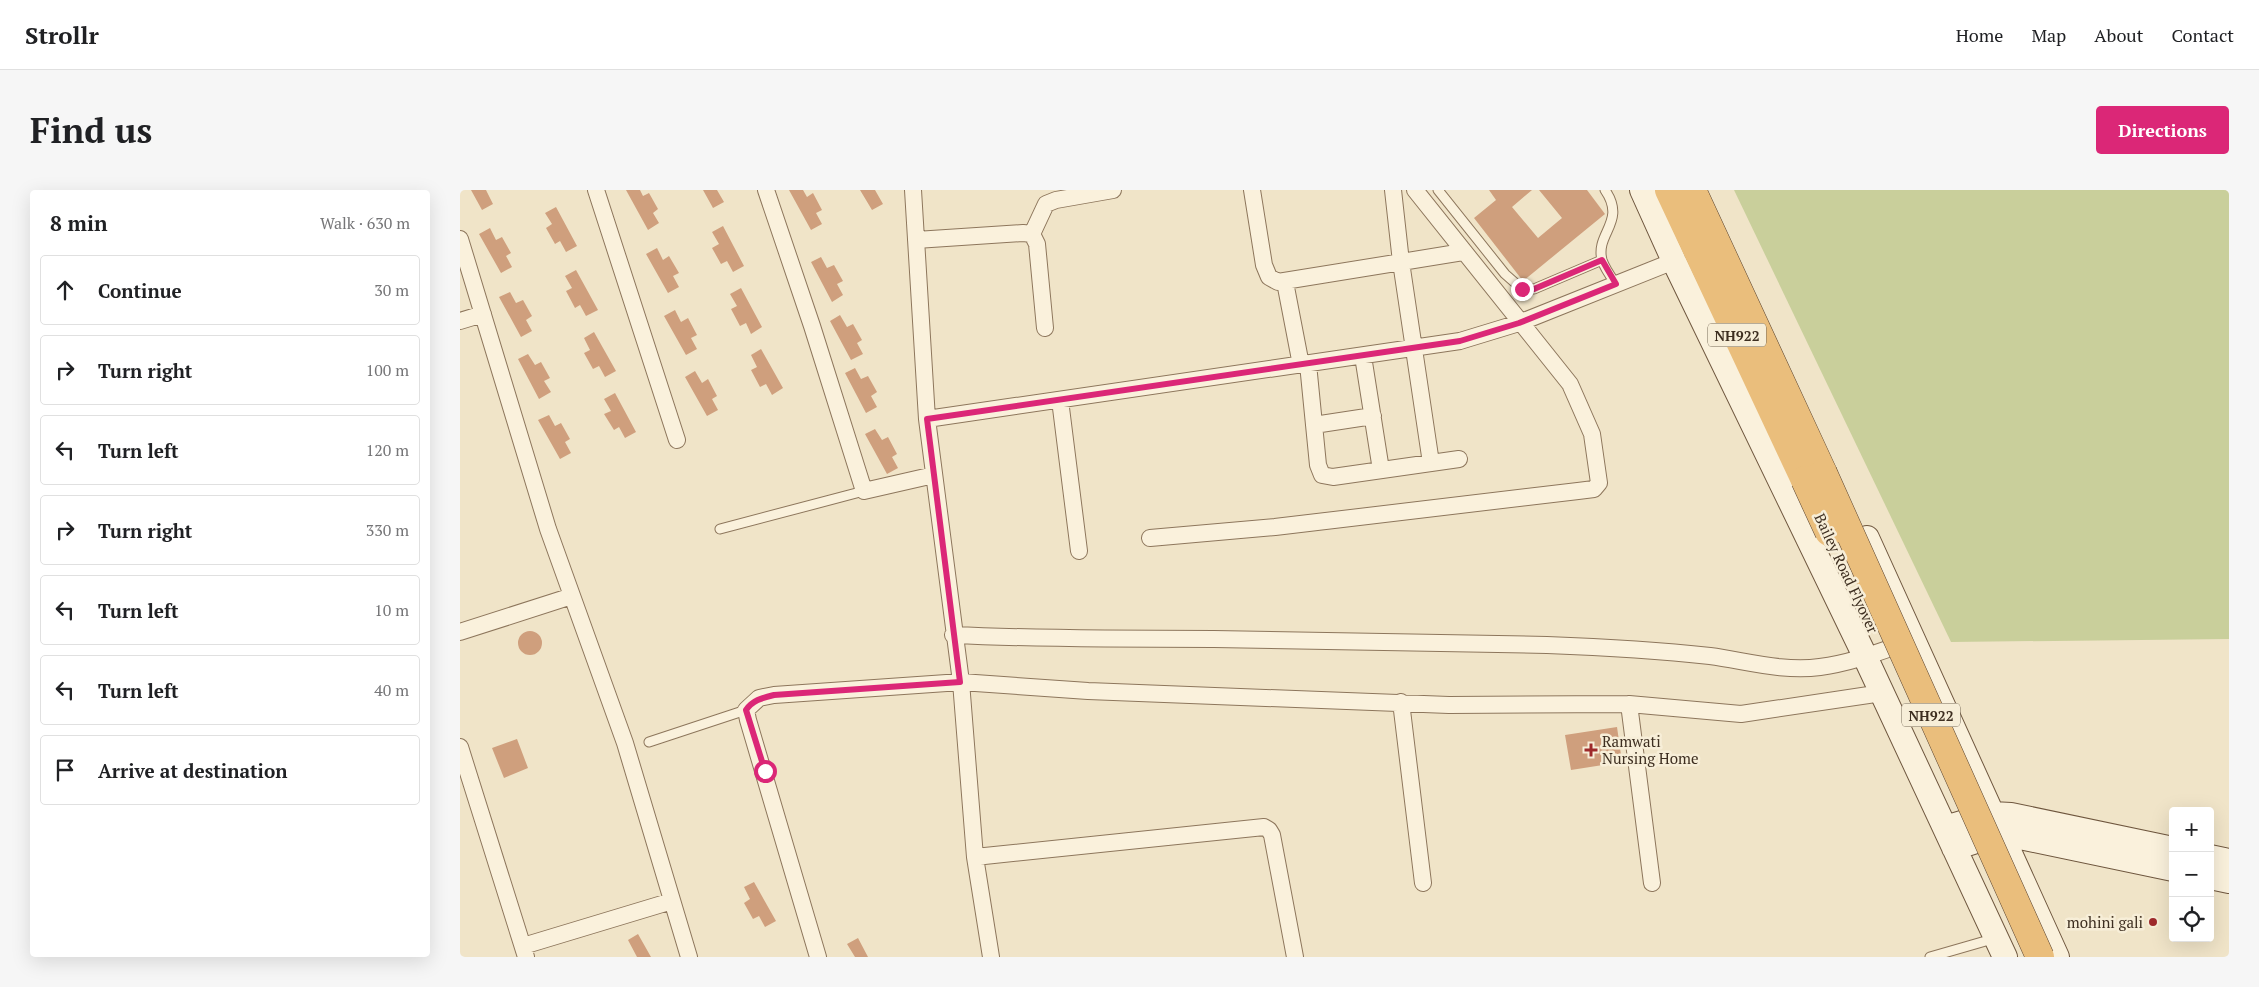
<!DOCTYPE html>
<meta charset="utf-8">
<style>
:root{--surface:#fff;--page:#f6f6f6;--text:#202124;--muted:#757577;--line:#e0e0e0;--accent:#db2777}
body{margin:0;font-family:"PT Serif",serif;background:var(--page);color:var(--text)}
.controls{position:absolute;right:15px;bottom:15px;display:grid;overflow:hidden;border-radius:5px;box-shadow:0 5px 20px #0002}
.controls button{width:45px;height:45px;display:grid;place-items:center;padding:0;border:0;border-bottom:1px solid var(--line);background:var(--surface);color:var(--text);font:25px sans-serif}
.stop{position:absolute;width:15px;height:15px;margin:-11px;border:4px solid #db2777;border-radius:50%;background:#fff}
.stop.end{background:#db2777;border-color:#fff;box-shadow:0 1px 5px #0008}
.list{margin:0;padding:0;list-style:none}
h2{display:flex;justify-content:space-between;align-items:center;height:65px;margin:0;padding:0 20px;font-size:21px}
h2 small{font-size:16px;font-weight:400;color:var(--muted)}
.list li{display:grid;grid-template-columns:32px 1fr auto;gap:15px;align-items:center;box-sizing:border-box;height:70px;margin:0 10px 10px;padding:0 10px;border:1px solid var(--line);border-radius:5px}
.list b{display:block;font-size:19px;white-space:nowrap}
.list em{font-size:16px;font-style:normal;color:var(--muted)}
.icon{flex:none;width:28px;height:28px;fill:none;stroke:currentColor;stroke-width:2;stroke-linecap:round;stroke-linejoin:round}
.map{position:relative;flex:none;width:1769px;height:767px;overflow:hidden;border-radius:5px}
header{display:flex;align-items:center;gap:30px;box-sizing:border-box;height:70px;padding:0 25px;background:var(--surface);border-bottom:1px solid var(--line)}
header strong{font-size:24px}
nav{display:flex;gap:28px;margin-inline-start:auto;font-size:18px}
.intro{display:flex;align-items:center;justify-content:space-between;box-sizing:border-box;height:120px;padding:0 30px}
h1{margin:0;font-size:35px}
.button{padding:12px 22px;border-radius:5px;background:var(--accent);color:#fff;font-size:18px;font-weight:700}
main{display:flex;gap:30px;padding:0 30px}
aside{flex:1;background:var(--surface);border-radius:5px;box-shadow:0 5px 20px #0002}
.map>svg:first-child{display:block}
.green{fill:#c9cf9b}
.building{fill:#cf9f7d}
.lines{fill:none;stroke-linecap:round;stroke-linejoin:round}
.service-casing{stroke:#8d765c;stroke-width:11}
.minor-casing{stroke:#8d765c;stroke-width:18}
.secondary-casing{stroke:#6f573f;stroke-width:26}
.trunk-casing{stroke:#5b4430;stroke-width:29}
.service{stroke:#faf1dc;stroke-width:9}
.minor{stroke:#faf1dc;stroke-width:16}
.secondary{stroke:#faf1dc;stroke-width:24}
.trunk{stroke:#eabe7c;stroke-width:28}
.trunk-bridge-casing{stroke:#5b4430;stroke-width:29;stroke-linecap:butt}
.trunk-bridge{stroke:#eabe7c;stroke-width:28}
.route{stroke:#db2777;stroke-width:6}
.poi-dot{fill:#9e2a2b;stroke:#f7eed8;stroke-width:2}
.labels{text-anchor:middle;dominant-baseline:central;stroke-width:5;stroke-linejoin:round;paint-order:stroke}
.shield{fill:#f7eed8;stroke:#756857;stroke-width:1}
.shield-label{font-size:14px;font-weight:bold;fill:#3d2e20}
.street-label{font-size:15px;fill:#3d2e20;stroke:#f7eed8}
.poi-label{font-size:15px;fill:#3d2e20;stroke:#f7eed8;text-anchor:start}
</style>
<header>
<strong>Strollr</strong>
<nav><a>Home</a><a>Map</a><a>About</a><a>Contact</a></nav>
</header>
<div class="intro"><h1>Find us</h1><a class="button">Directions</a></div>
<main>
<aside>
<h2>8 min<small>Walk · 630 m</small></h2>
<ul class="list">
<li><svg class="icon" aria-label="ahead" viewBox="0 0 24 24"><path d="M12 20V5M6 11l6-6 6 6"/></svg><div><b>Continue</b></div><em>30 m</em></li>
<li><svg class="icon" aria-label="right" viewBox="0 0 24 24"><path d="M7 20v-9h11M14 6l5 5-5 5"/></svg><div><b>Turn right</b></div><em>100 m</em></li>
<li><svg class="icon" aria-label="left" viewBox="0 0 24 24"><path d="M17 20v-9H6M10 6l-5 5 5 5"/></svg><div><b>Turn left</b></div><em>120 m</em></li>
<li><svg class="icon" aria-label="right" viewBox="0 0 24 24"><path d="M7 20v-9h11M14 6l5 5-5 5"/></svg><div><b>Turn right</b></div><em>330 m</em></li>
<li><svg class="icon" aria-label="left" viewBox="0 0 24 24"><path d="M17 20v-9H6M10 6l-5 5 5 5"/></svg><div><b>Turn left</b></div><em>10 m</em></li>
<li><svg class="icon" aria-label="left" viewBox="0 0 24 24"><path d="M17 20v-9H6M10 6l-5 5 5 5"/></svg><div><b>Turn left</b></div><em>40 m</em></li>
<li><svg class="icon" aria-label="arrive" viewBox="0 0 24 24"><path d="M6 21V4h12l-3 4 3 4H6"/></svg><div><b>Arrive at destination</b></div></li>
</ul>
</aside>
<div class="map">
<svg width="1769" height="767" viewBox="0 0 1769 767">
<rect width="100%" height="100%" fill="#f0e4c8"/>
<!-- green -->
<path class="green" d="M1274 0H1769V449L1491 452Z"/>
<!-- building -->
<path class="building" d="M11 0H26L33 14 22 20Z
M166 0H180L183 6 189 3 198 19 193 23 199 33 188 40Z
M243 0H257L264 12 253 18Z
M329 0H343L347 7 353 3 362 20 356 23 362 34 351 40Z
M400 0H415L423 14 412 20Z
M1029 0H1072L1052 17 1078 48 1102 28 1079 0H1127L1145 24 1063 91 1014 28 1036 10Z
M96 17 117 56 106 62 100 51 95 54 86 38 92 34 85 23Z
M263 36 284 76 273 82 267 71 261 74 252 58 259 54 252 42Z
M30 38 36 50 42 47 51 63 46 66 52 77 41 83 19 44Z
M197 58 203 70 209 66 219 83 213 86 219 97 208 103 186 64Z
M361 67 367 78 374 75 383 91 377 94 383 105 372 112 351 72Z
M116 80 138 120 126 126 120 115 115 118 106 101 112 98 105 86Z
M281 98 302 137 291 144 286 133 280 136 271 119 277 116 270 104Z
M50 102 56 113 63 110 72 126 66 130 72 141 61 147 39 107Z
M215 120 221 132 228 128 237 145 231 148 237 159 226 165 204 126Z
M380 125 387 137 393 134 402 150 397 153 403 164 391 170 370 131Z
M134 142 156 181 145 187 139 176 133 179 124 163 130 160 124 148Z
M301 159 323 198 312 205 306 194 300 197 291 180 297 177 291 165Z
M68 164 75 175 81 172 90 188 84 191 91 202 79 209 58 169Z
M395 178 401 189 408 186 417 202 411 206 417 217 406 223 385 183Z
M235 181 242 193 248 189 257 206 252 209 258 220 247 226 225 187Z
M155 203 176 242 165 248 159 237 154 240 144 224 151 221 144 209Z
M89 225 95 236 101 233 110 249 105 252 111 263 100 269 78 230Z
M415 239 422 250 428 247 437 264 432 267 438 278 427 284 405 244Z
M58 453a12 12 0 1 1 24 0a12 12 0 1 1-24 0Z
M1157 537 1162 572 1111 580 1105 545Z
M57 549 68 578 44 588 32 558Z
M294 692 316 731 305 737 299 726 293 729 284 713 290 709 284 697Z
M178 744 191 767H177L168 750Z
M398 748 408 767H395L387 754Z"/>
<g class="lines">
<!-- service casing -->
<g class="service-casing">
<path id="service" d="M978 0 1045 84 1062 99H1074L1142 70
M1145 0C1167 32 1135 43 1142 70 1145 79 1151 87 1156 94
M260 339 404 301
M189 552 286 520
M1470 767 1536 748"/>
</g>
<!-- minor casing -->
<g class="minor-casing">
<path id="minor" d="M136 0 217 250
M306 0 352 136 404 301 474 285
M453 0 467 229 501 492 515 667 531 767
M792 0 804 75 809 87 818 92 1003 62
M933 0 941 72 971 273
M572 44 586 14 596 10 653 0
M0 49 88 339 165 553 229 767
M456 50 563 43 572 44 577 54 585 138
M825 92 841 175
M0 131 23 124
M903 166 921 280
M848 174 858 275 862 285 873 287 999 269
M600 210 619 361
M467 229 1000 151 1059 133 1214 71
M854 235 913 226
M690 348 815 337 1118 301 1134 299 1139 293 1132 244 1110 194 955 0
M0 442 112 406
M493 445C580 449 667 449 754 449 865 450 976 452 1087 455 1142 457 1196 460 1250 466 1287 471 1323 482 1360 477 1391 473 1419 462 1448 452
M941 512 963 693
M1169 514 1192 693
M0 557 66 767
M515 667 804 637 809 640 812 645 835 767
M63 756 212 711
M358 767 288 530 286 520 299 508 314 505 501 492 628 501 989 515 1169 514 1281 524 1422 503"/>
</g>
<!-- secondary casing -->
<g class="secondary-casing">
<path id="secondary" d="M1182 0 1214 71 1402 460 1545 767
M1407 348 1597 767
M1485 638 1532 624 1551 625 1713 659
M1494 658 1541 643 1713 679
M1750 667 1769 671
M1750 687 1769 691"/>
</g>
<!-- trunk casing -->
<g class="trunk-casing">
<path id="trunk" d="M1209 0 1345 290
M1232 0 1363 283"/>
</g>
<!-- service -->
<use href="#service" class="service"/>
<!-- minor -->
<use href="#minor" class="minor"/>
<!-- secondary -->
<use href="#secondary" class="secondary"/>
<!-- trunk -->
<use href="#trunk" class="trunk"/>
<!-- trunk-bridge casing -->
<g class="trunk-bridge-casing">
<path id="trunk-bridge" d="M1363 283 1580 767
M1345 290 1369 342"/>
</g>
<!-- trunk-bridge -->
<use href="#trunk-bridge" class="trunk-bridge"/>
</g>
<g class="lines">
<!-- route -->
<path class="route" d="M305 581 286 520C293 510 302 508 314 505L500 492 467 229 1000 151 1059 133 1156 94 1142 70 1074 99H1062"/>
</g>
<!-- markers -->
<g class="poi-dot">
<path d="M1128.5 552.5h5v5h5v5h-5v5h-5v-5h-5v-5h5z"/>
<circle cx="1693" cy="732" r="5"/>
</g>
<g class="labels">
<!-- shield labels -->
<g class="shield">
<rect x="1248" y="133.5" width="58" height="23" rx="4"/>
<rect x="1442" y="513.5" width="58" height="23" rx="4"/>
</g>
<g class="shield-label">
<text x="1277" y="145">NH922</text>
<text x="1471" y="525">NH922</text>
</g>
<!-- street labels -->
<g class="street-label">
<text transform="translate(1387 383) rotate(65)">Bailey Road Flyover</text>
</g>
<!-- poi labels -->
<g class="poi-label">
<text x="1142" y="551">Ramwati<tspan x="1142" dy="17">Nursing Home</tspan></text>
<text x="1683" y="732" text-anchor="end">mohini gali</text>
</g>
</g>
</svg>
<div class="controls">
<button>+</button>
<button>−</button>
<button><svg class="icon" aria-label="locate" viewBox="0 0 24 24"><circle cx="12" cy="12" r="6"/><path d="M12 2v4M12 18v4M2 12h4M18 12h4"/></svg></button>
</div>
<div class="stop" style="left:305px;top:581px"></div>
<div class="stop end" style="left:1062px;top:99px"></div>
</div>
</main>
